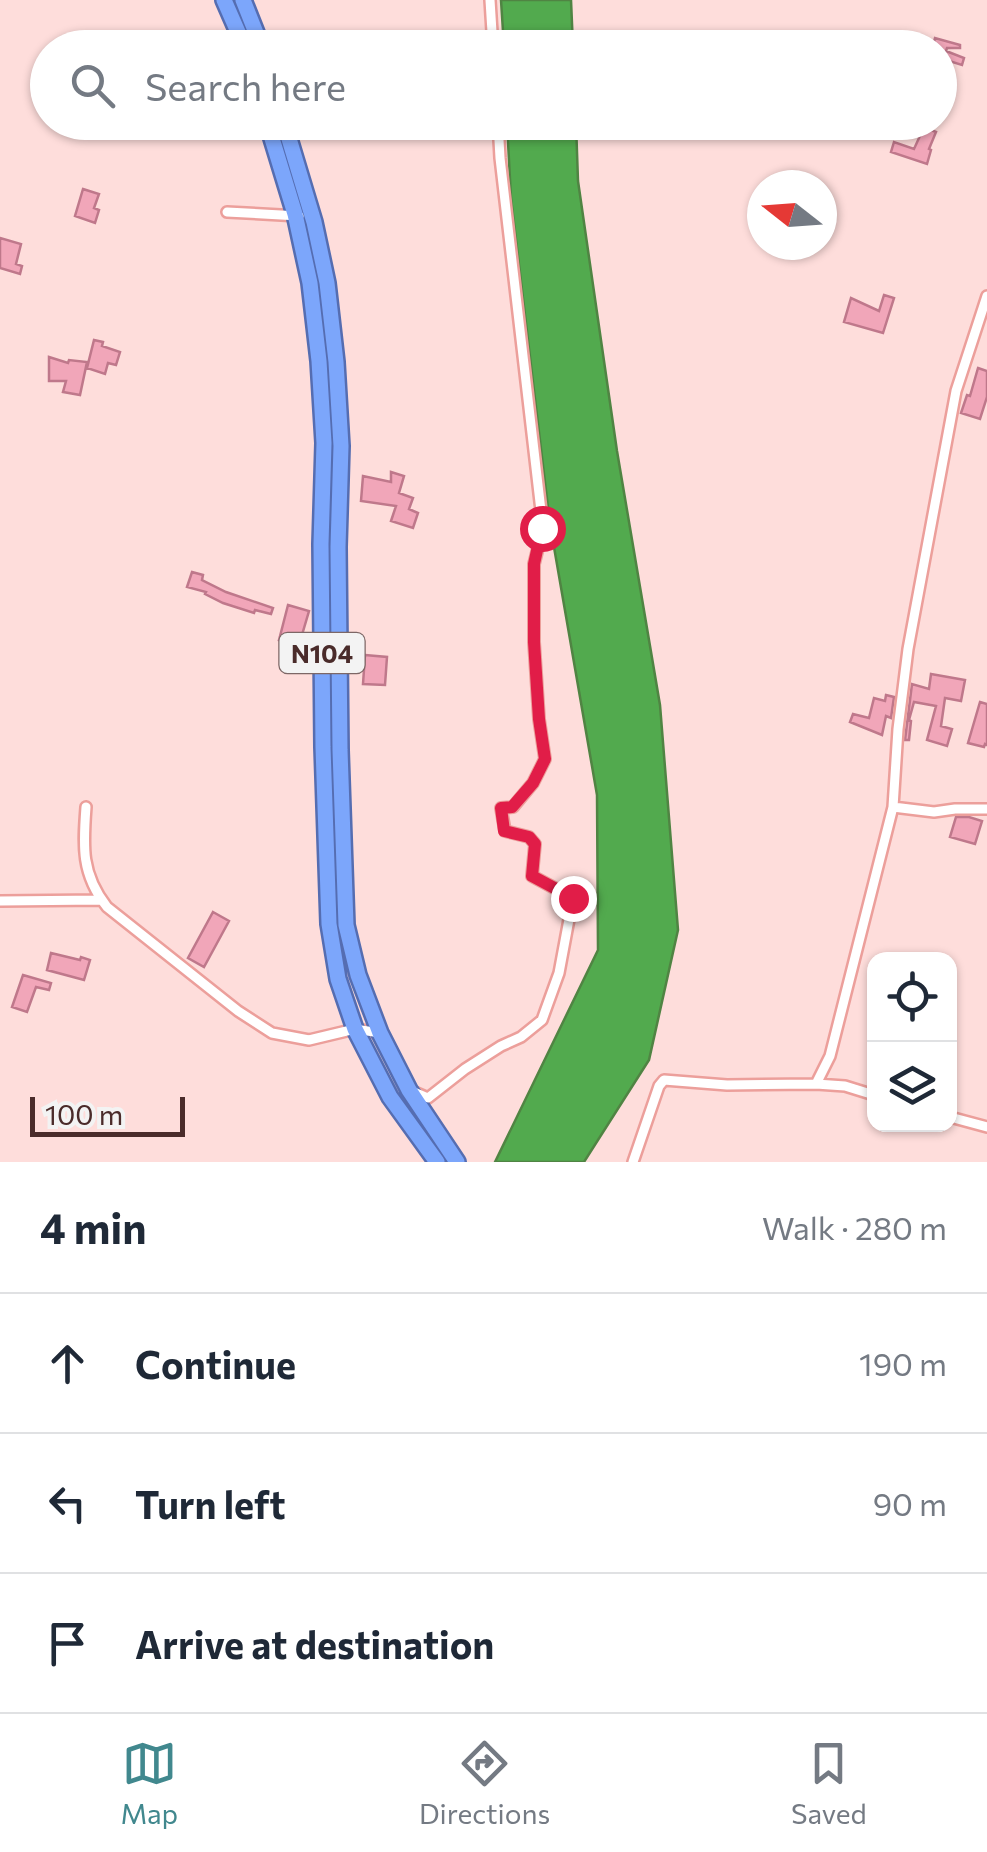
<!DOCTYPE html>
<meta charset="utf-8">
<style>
:root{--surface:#fff;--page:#f2f2f3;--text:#1f2937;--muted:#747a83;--line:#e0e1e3;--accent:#41888e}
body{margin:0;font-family:Commissioner,sans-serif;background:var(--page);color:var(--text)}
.controls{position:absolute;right:30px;bottom:30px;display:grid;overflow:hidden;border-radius:20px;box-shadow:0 2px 8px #0004}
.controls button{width:90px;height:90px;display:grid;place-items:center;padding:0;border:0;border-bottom:2px solid var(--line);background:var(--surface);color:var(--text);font:50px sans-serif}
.compass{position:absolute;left:747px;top:170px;width:90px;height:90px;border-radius:50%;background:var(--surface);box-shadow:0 2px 8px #0004;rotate:287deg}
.scale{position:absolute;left:30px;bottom:25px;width:155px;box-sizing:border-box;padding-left:10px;border:5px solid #4a2b2a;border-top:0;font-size:28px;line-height:35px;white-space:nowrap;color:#4a2b2a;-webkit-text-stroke:8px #f3f3f3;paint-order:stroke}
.stop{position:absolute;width:30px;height:30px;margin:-22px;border:8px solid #e11d48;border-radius:50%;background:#fff}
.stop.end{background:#e11d48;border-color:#fff;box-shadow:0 2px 10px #0008}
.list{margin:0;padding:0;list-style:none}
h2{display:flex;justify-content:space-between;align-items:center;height:130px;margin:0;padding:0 40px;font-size:42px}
h2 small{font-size:32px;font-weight:400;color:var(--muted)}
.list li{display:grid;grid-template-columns:65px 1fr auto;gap:30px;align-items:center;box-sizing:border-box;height:140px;padding:0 40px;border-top:2px solid var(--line)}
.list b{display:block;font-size:38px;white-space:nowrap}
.list em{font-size:32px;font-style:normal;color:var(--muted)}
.icon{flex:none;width:55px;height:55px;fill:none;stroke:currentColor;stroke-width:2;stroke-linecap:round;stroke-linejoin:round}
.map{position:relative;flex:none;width:987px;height:1162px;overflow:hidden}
.search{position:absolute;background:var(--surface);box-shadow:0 2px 8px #0004;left:30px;right:30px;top:30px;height:110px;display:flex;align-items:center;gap:25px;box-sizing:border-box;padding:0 35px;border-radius:55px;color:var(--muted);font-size:38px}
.sheet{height:550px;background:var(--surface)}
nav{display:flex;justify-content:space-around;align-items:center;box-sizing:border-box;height:140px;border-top:2px solid var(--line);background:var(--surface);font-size:28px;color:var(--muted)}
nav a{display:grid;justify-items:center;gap:5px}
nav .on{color:var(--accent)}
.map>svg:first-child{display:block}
.water{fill:#52aa4e;stroke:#508443;stroke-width:2.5}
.building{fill:#f1a6b9;stroke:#bf788b;stroke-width:2.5}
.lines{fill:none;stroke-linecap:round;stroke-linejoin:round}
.minor-casing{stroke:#ec9f9b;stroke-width:14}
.trunk-casing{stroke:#556db1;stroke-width:20}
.minor{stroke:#fff;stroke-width:9}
.trunk{stroke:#7ca6fb;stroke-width:15}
.route{stroke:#e11d48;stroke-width:12}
.labels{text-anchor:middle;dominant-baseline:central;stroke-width:8;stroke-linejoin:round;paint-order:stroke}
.shield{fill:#f3f3f3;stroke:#7d6766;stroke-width:2.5}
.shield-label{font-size:25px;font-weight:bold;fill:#4a2b2a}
</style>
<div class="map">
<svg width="987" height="1162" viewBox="0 0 987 1162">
<rect width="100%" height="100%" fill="#fedddb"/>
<!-- water -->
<path class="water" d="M501 0H571L573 47H504Z
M507 123H576L578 181 617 451 660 705 678 930 649 1060 584 1162H495L598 950 597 795 550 524 511 198Z"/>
<!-- building -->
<path class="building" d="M904 34 934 42 935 38 960 45V48H947L946 51 964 58 962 65 943 59 942 64H940V48H900Z
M924 127 936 132 929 149 931 150 927 164 891 152 894 142 914 149Z
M83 189 99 194 94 208 99 210 95 223 75 216Z
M0 238 21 244 16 264 22 266 20 274 0 268Z
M884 295 894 298 883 333 844 322 851 298 879 311Z
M94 340 103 342 102 346 120 352 116 365 108 363 105 374 87 368Z
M49 357 68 363 69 360 87 362 80 395 63 392 66 381H49Z
M978 368 987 371V397L980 419 961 413 967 395 970 396Z
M391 472 404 476 399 493 413 498 409 509 418 513 413 528 391 521 396 506 361 501 363 476 391 482Z
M192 572 203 575 202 580 226 592 273 608 271 614 255 610 254 613 223 603 205 594 206 592 187 587Z
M288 605 309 611 299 645 279 640Z
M365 655 387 657 385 685 363 684Z
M931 674 965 680 961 701 945 698 941 726 952 729 947 746 927 740 936 706 914 702 909 720 911 721 909 740H905L912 684 929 689Z
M886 695 894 697 891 718 886 716 882 735 850 722 853 714 869 718 874 698 885 701Z
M980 702 987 704V745L985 744 984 747 968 743Z
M956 817H969L982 821 975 844 950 837Z
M213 912 229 921 204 967 188 958Z
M51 953 80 960 81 957 90 960 84 980 47 970Z
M23 975 51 983 49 990 36 987 27 1012 12 1007Z"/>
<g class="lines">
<!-- minor casing -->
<g class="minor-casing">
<path id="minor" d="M490 0 493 48
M227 212 299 216
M86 807C83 846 81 874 107 907L238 1011 272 1033 309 1040 355 1029 380 1033
M893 807 934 812 955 809H987
M0 901 101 900
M816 1084 830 1056 893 807 898 729 908 649 956 391 987 296
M412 1091 428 1098 465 1069 501 1046 521 1037 542 1020 559 973 573 898 532 876 535 844 529 837 505 831 501 808 513 807 533 783 545 759 539 719 534 642V564L543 528 500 158 498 122
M950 1117 987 1127
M633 1162 659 1086 664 1080 727 1085 816 1084 845 1086 874 1095"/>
</g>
<!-- trunk casing -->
<g class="trunk-casing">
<path id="trunk" d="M224 0 245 48
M243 0 262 48
M267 122 295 214 310 283 319 361 324 443 321 544 323 747 329 924 338 979 355 1029 390 1097 437 1162
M284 122 314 222 327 283 336 362 341 446 338 547 340 750 346 925 358 975 380 1033 409 1090 457 1162"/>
</g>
<!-- minor -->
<use href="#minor" class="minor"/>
<!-- trunk -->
<use href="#trunk" class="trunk"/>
</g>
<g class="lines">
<!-- route -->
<path class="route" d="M542 528 534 564V642L539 719 545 759 533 783 512 807 501 808 504 831 529 837 535 844 532 876 573 898"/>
</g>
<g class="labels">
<!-- shield labels -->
<rect class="shield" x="279.5" y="633" width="85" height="40" rx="8"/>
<g class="shield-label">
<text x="322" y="653">N104</text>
</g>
</g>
</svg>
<div class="controls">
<button><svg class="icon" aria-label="locate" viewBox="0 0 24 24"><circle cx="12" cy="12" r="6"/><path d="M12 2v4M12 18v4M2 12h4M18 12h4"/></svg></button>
<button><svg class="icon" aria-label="layers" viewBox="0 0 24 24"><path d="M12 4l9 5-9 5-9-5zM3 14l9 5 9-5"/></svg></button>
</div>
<svg class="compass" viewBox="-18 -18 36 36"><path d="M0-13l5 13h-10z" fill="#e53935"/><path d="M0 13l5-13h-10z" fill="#747a83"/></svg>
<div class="scale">100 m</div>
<div class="stop" style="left:542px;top:528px"></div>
<div class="stop end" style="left:573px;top:898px"></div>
<div class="search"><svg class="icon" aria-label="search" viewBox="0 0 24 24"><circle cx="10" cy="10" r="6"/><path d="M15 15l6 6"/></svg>Search here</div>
</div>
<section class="sheet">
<h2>4 min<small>Walk · 280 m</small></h2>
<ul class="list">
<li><svg class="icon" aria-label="ahead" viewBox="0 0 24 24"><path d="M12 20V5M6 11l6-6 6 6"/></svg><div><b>Continue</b></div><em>190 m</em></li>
<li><svg class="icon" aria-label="left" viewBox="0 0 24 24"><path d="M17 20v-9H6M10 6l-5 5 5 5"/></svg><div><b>Turn left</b></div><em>90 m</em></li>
<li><svg class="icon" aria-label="arrive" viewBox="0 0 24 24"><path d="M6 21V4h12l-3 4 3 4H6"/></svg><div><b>Arrive at destination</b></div></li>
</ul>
</section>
<nav>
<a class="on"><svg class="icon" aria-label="map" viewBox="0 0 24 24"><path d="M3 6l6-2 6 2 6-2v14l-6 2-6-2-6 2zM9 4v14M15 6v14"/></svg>Map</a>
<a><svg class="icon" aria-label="directions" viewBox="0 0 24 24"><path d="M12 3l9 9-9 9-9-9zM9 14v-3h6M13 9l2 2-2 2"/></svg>Directions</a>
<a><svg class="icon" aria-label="saved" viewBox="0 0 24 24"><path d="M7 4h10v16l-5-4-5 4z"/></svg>Saved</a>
</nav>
